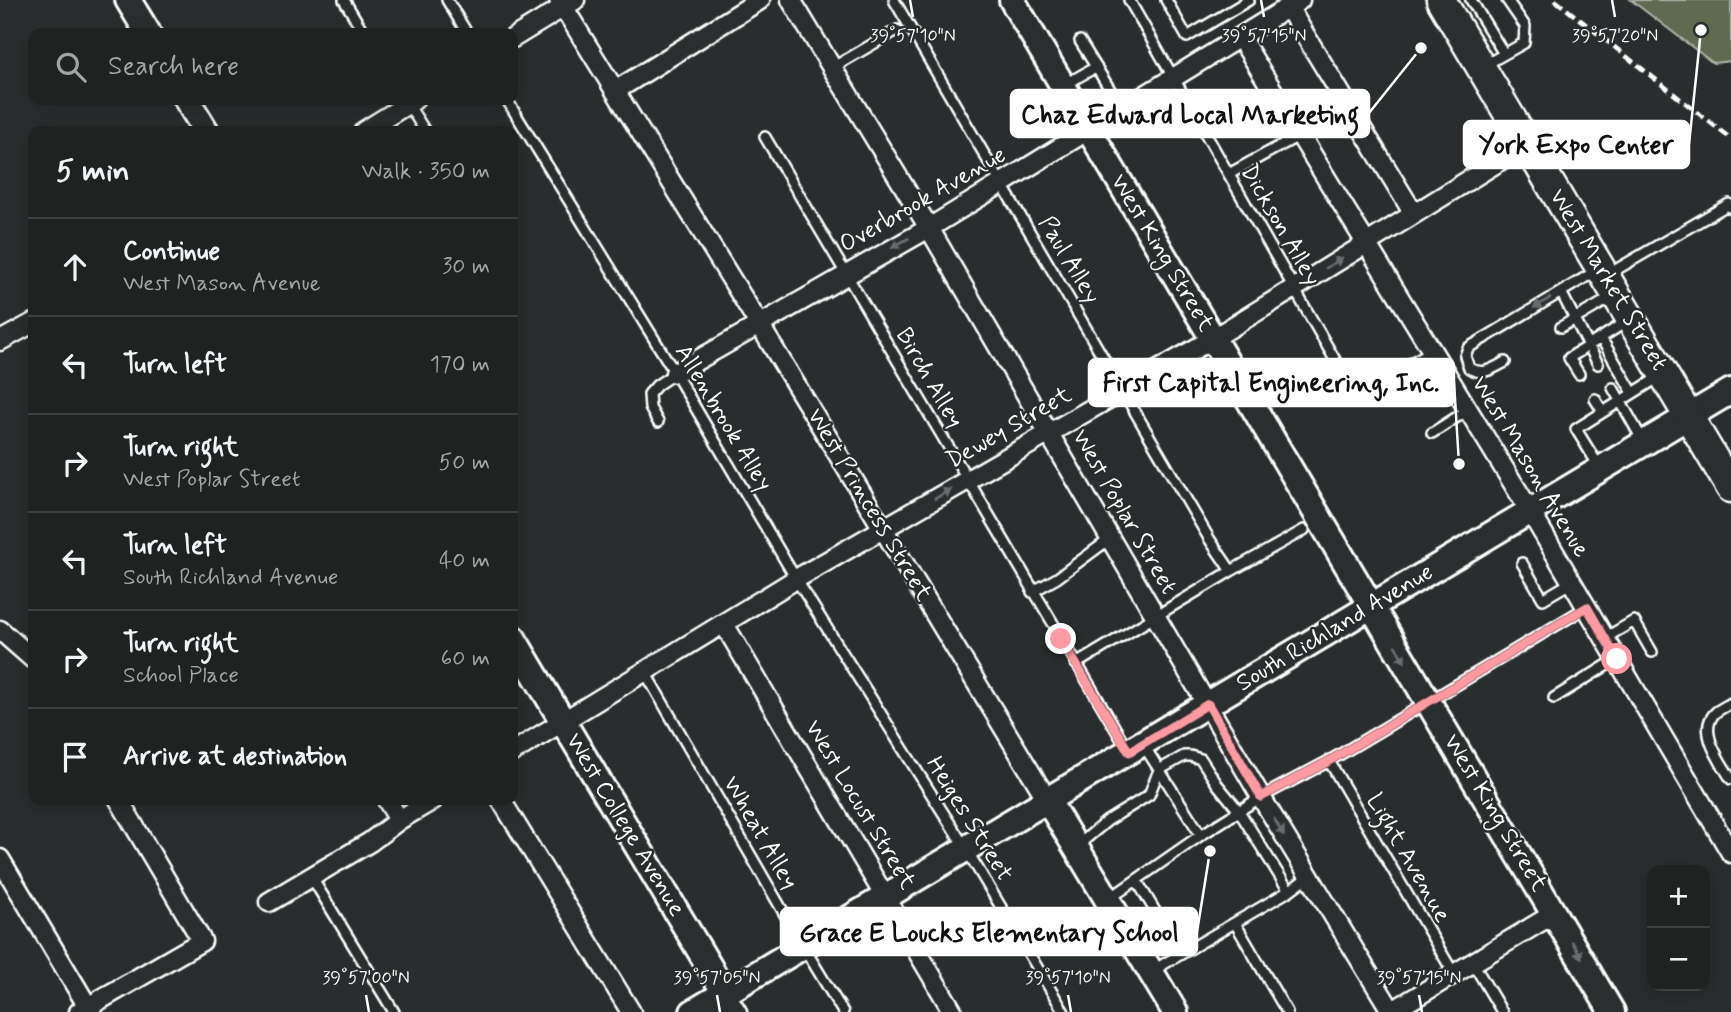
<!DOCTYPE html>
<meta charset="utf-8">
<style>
:root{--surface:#202222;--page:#2d2f2f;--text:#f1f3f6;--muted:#a2a4a5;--line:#3d3f40}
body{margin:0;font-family:Mynerve,sans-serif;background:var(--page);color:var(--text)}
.controls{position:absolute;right:21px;bottom:21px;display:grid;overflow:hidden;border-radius:14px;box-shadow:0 4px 18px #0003}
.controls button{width:63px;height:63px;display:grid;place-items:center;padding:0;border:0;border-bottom:2px solid var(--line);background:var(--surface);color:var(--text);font:35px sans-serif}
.stop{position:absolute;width:21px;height:21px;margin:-16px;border:5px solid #ff9aa2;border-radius:50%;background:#fff}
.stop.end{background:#ff9aa2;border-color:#fff;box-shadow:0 2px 7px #0008}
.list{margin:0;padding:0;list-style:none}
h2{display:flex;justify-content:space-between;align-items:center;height:91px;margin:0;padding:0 28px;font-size:30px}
h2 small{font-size:23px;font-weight:400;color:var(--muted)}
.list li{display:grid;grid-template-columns:46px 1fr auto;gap:21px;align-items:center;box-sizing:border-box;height:98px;padding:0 28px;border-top:2px solid var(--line)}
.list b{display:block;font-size:26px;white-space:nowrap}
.list p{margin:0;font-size:23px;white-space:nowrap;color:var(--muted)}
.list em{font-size:23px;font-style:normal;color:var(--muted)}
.icon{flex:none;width:38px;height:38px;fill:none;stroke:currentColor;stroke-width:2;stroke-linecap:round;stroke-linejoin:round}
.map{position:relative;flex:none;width:1731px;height:1012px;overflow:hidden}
.search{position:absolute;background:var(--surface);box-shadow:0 4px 18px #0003;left:28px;top:28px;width:490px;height:77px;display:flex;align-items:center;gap:18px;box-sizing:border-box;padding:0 24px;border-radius:14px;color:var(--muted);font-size:26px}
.panel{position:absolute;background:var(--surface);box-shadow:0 4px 18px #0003;left:28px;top:126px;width:490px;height:679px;border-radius:14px}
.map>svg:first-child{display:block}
.green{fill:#616b51;stroke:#b0b5a8;stroke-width:2}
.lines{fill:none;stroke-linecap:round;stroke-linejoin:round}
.lane-casing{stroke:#fff;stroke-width:14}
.street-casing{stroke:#fff;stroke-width:23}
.secondary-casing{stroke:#fff;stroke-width:30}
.primary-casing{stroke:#fff;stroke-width:33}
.lane{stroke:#2a2d2e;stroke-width:9}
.street{stroke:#2a2d2e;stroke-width:18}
.secondary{stroke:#2a2d2e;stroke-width:24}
.primary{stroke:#2a2d2e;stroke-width:28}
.rail{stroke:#fff;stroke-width:4.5;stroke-dasharray:10 5;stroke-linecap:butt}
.oneway{fill:#6a6c6d}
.route{stroke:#ff9aa2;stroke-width:9}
.ticks{fill:none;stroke:#fff;stroke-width:2.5}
.labels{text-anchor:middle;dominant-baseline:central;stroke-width:5;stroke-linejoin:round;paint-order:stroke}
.street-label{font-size:24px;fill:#fff;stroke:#2a2d2e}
.ticks-label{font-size:18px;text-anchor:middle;fill:#fff;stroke:#2a2d2e;stroke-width:5;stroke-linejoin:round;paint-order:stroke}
.leader{fill:none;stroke:#fff;stroke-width:2.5}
.callout-dot{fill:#fff;stroke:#2a2d2e;stroke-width:2.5}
.callout{fill:#fff;stroke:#fff;stroke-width:2.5}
.callout-label{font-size:26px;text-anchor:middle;font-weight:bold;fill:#111}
</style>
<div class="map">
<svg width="1731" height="1012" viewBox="0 0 1731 1012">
<rect width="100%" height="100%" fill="#2a2d2e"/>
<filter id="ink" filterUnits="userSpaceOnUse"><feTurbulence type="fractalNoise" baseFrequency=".0143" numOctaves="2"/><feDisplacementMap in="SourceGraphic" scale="14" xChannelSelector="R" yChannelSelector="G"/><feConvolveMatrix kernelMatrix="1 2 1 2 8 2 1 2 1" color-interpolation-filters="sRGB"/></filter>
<g filter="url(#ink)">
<!-- green -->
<path class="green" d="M1631 0H1731V61L1713 63Z"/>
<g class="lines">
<!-- lane casing -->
<g class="lane-casing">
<path id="lane" d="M344 0 364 33
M447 0 467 33
M894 0 1210 540 1231 571
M1129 0 1354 393 1364 390 1432 351
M1166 0 1187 37 1249 0
M1471 0 1504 54
M1080 41 1122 109
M1483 66 1524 43 1525 26 1507 0
M832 68 897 30
M1064 85 1096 67
M507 100 675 373 796 579 966 849 1064 1012
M406 101 425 131
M765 137 1128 750
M1229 174 1300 135 1347 104
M1607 275 1729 204 1731 208
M1561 292 1598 364
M1561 327 1614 296
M1601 338 1633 393
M1505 362C1492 369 1483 376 1469 368L1465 356 1468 348 1596 271
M1579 374 1569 358 1629 320
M1613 388 1643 441
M1595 399 1603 412
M658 422 650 408 649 394 657 385 675 373
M1432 433 1468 410
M1600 468 1576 429 1659 377
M1522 563 1543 599 1572 582
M1032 592 1057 578 1111 538
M1605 638 1634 621 1652 652
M1076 664 1231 571 1304 530
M645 672 803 946 843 1012
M1554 698 1617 659
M1731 703C1726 706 1720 709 1716 712 1696 730 1721 762 1731 779
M1144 746 1201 835 1261 797 1329 761 1587 607
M1329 761 1454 974
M1077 846 1107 821 1149 795 1159 770 1184 756H1190L1201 759 1217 784 1239 811 1289 891
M312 878 394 1012
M1137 881 1181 954
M1109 899 1201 835
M1235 923 1287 1012
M1473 963 1502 1012
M1152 971 1289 891 1309 876"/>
</g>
<!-- street casing -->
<g class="street-casing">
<path id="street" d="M559 0 759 324 1048 801
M791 0 929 228 1261 797 1392 1012
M1288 7 1414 214
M1240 37 1530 511 1731 853
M513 38 575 0
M615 91 760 0
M364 131 414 100
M0 341 33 323
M675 373 929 228 1300 0
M724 624 953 1012
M0 630 33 659
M513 752 796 579 1214 338 1527 144
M387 800 399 820
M501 800 631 1012
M0 859 91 1012
M269 902 370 842 399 820 433 800
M725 993 737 1012
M79 1012 202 941 119 800
M1391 1012 1555 913"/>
</g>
<!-- secondary casing -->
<g class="secondary-casing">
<path id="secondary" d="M128 0 148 33
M1012 0 1612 1012
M187 100 206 131
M513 638 725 993
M1048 801 1175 1012
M693 1012 1731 391"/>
</g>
<!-- primary casing -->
<g class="primary-casing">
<path id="primary" d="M1441 0 1731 488"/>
</g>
<!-- lane -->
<use href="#lane" class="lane"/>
<!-- street -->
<use href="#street" class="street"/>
<!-- secondary -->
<use href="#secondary" class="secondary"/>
<!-- primary -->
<use href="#primary" class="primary"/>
<!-- rail -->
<path class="rail" d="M1555 0 1731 139"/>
</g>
<!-- one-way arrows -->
<defs><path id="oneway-solid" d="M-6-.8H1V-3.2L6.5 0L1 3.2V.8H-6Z" transform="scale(1.75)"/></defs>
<g class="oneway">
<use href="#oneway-solid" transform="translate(900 243) rotate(151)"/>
<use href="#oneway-solid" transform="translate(1334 263) rotate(-32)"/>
<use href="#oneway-solid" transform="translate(1542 303) rotate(149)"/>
<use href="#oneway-solid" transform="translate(943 494) rotate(-30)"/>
<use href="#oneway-solid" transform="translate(1400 654) rotate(60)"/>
<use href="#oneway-solid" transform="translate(1279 827) rotate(59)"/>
<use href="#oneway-solid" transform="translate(1577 950) rotate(60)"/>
</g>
</g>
<g class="lines" filter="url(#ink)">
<!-- route -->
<path class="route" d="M1061 639 1129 752 1208 704 1261 797 1329 761 1587 607 1617 659"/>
</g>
<!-- ticks -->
<path class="ticks" d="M910 0 913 17M1261 0 1264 17M1612 0 1615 17M366 995 369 1012M717 995 720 1012M1068 995 1071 1012M1419 995 1422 1012"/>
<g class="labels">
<!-- street labels -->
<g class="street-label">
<text transform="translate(923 200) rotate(-30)">Overbrook Avenue</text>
<text transform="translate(1280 225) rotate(60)">Dickson Alley</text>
<text transform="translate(1162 253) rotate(59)">West King Street</text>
<text transform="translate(1069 260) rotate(59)">Paul Alley</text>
<text transform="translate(1608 280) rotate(59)">West Market Street</text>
<text transform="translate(929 378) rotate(60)">Birch Alley</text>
<text transform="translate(723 418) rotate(59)">Allenbrook Alley</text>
<text transform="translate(1009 428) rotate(-30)">Dewey Street</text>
<text transform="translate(1530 467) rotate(59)">West Mason Avenue</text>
<text transform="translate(869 505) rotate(59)">West Princess Street</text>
<text transform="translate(1124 512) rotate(60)">West Poplar Street</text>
<text transform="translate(1335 628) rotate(-31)">South Richland Avenue</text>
<text transform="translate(860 805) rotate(59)">West Locust Street</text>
<text transform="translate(1495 813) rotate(59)">West King Street</text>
<text transform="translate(969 819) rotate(58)">Heiges Street</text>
<text transform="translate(625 825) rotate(59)">West College Avenue</text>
<text transform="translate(760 833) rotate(60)">Wheat Alley</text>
<text transform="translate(1408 858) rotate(60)">Light Avenue</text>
</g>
</g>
<g class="ticks-label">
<text x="913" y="41">39°57'10"N</text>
<text x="1264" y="41">39°57'15"N</text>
<text x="1615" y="41">39°57'20"N</text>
<text x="366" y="983">39°57'00"N</text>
<text x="717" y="983">39°57'05"N</text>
<text x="1068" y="983">39°57'10"N</text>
<text x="1419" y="983">39°57'15"N</text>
</g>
<!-- callouts -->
<path class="leader" d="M1421 48L1369 113M1701 30L1689 144M1459 464L1454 382M1210 851L1197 932"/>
<g class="callout-dot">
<circle cx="1421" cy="48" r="7"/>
<circle cx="1701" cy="30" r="7"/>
<circle cx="1459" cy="464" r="7"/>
<circle cx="1210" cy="851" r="7"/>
</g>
<g class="callout">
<rect x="1011" y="90" width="358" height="47" rx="7"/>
<rect x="1464" y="121" width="225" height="47" rx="7"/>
<rect x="1089" y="359" width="365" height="47" rx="7"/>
<rect x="781" y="908" width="416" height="47" rx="7"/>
</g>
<g class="callout-label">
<text x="1190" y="123">Chaz Edward Local Marketing</text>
<text x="1576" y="153">York Expo Center</text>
<text x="1271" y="391">First Capital Engineering, Inc.</text>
<text x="989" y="941">Grace E Loucks Elementary School</text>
</g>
</svg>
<div class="controls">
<button>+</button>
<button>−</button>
</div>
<div class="stop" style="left:1617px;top:659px"></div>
<div class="stop end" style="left:1061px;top:639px"></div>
<div class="search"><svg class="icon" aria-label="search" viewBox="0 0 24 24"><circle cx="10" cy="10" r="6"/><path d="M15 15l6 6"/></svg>Search here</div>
<section class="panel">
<h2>5 min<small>Walk · 350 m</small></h2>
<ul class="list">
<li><svg class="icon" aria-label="ahead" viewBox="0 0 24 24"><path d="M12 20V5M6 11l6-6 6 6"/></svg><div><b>Continue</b><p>West Mason Avenue</p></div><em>30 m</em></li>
<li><svg class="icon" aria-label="left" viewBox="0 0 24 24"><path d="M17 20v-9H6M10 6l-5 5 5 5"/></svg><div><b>Turn left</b></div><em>170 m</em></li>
<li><svg class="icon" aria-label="right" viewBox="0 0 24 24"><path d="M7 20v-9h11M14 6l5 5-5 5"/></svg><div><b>Turn right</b><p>West Poplar Street</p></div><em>50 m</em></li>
<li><svg class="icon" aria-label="left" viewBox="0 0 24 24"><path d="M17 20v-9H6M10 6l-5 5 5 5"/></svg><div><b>Turn left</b><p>South Richland Avenue</p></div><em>40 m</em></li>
<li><svg class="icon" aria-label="right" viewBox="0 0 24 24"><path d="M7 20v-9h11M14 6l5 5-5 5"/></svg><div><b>Turn right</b><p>School Place</p></div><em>60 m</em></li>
<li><svg class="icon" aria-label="arrive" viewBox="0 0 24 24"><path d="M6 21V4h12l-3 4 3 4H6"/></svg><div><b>Arrive at destination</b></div></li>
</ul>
</section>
</div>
